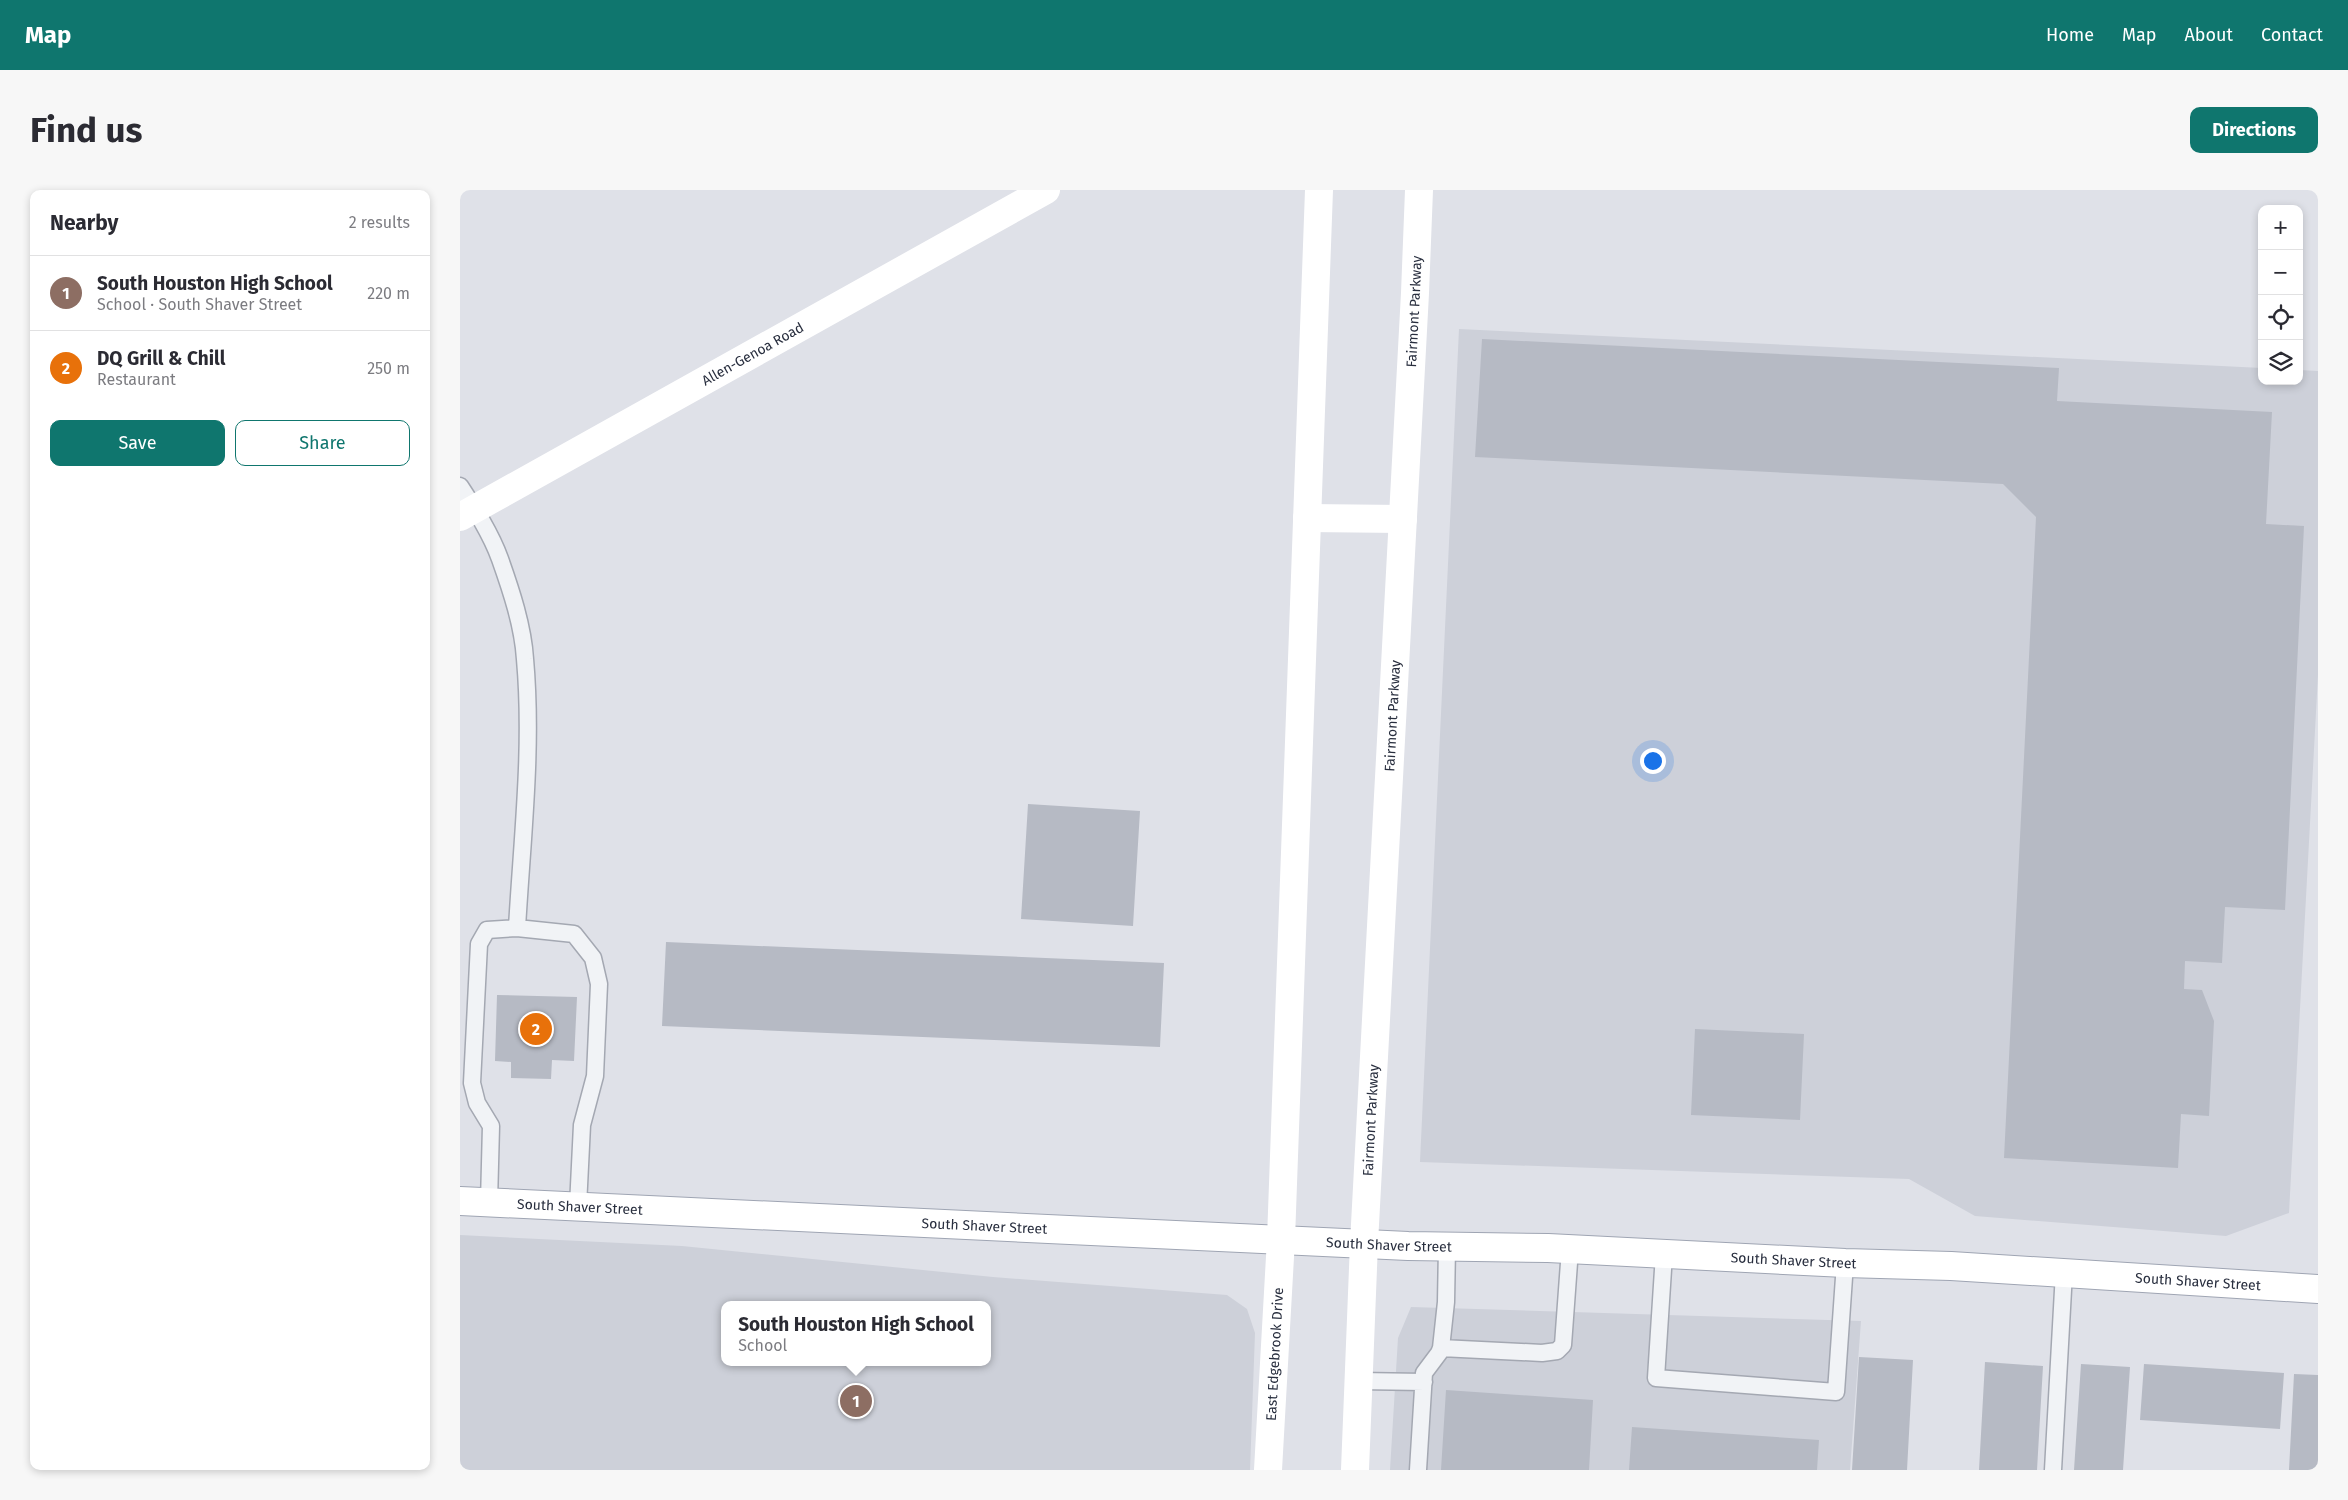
<!DOCTYPE html>
<meta charset="utf-8">
<style>
:root{--surface:#fff;--page:#f7f7f7;--text:#2b2b33;--muted:#7c7c81;--line:#e1e1e2;--accent:#0f766e}
body{margin:0;font-family:"Fira Sans",sans-serif;background:var(--page);color:var(--text)}
.controls{position:absolute;right:15px;top:15px;display:grid;overflow:hidden;border-radius:10px;box-shadow:0 2px 8px #0003}
.controls button{width:45px;height:45px;display:grid;place-items:center;padding:0;border:0;border-bottom:1px solid var(--line);background:var(--surface);color:var(--text);font:25px sans-serif}
.you{position:absolute;left:1192px;top:570px;width:18px;height:18px;margin:-12px;border:4px solid #fff;border-radius:50%;background:#1a73e8;box-shadow:0 0 0 8px #1a73e833}
.badge{display:grid;place-items:center;width:32px;height:32px;border-radius:50%;background:var(--accent);color:#fff;font-size:16px;font-weight:700}
.pin{position:absolute;translate:-50% -50%;border:2px solid #fff;box-shadow:0 1px 5px #0006}
.popup{position:absolute;left:261px;top:1111px;width:270px;height:65px;box-sizing:border-box;display:grid;place-content:center;border-radius:10px;background:var(--surface);filter:drop-shadow(0 1px 4px #0005);font-size:16px;white-space:nowrap;color:var(--muted)}
.popup b{font-size:19px;color:var(--text)}
.popup::after{content:'';position:absolute;left:50%;top:100%;margin-left:-10px;border:10px solid transparent;border-top-color:var(--surface)}
.list{margin:0;padding:0;list-style:none}
h2{display:flex;justify-content:space-between;align-items:center;height:65px;margin:0;padding:0 20px;font-size:21px}
h2 small{font-size:16px;font-weight:400;color:var(--muted)}
.list li{display:grid;grid-template-columns:32px 1fr auto;gap:15px;align-items:center;box-sizing:border-box;height:75px;padding:0 20px;border-top:1px solid var(--line)}
.list b{display:block;font-size:19px;white-space:nowrap}
.list p{margin:0;font-size:16px;white-space:nowrap;color:var(--muted)}
.list em{font-size:16px;font-style:normal;color:var(--muted)}
.actions{display:flex;gap:10px;padding:15px 20px}
.actions a{flex:1;padding:11px 0;border:1px solid var(--accent);border-radius:10px;text-align:center;font-size:18px;color:var(--accent)}
.actions .main{background:var(--accent);color:#fff}
.icon{flex:none;width:28px;height:28px;fill:none;stroke:currentColor;stroke-width:2;stroke-linecap:round;stroke-linejoin:round}
.map{position:relative;flex:none;width:1858px;height:1280px;overflow:hidden;border-radius:10px}
header{display:flex;align-items:center;gap:30px;box-sizing:border-box;height:70px;padding:0 25px;background:var(--accent);color:#fff}
header strong{font-size:24px}
nav{display:flex;gap:28px;margin-inline-start:auto;font-size:18px}
.intro{display:flex;align-items:center;justify-content:space-between;box-sizing:border-box;height:120px;padding:0 30px}
h1{margin:0;font-size:35px}
.button{padding:12px 22px;border-radius:10px;background:var(--accent);color:#fff;font-size:18px;font-weight:700}
main{display:flex;gap:30px;padding:0 30px}
aside{flex:1;background:var(--surface);border-radius:10px;box-shadow:0 2px 8px #0003}
.map>svg:first-child{display:block}
.built{fill:#cdd0d9;fill-rule:evenodd}
.building{fill:#b6bac4}
.lines{fill:none;stroke-linecap:round;stroke-linejoin:round}
.service-casing{stroke:#a4a8b2;stroke-width:19}
.primary-casing{stroke:#9fa5b3;stroke-width:30}
.service{stroke:#f1f3f6;stroke-width:16}
.secondary{stroke:#fff;stroke-width:28}
.primary{stroke:#fff;stroke-width:28}
.labels{text-anchor:middle;dominant-baseline:central;stroke-width:5;stroke-linejoin:round;paint-order:stroke}
.street-label{font-size:14px;fill:#282e3e;stroke:#eef0f5}
</style>
<header>
<strong>Map</strong>
<nav><a>Home</a><a>Map</a><a>About</a><a>Contact</a></nav>
</header>
<div class="intro"><h1>Find us</h1><a class="button">Directions</a></div>
<main>
<aside>
<h2>Nearby<small>2 results</small></h2>
<ul class="list">
<li><span class="badge" style="background:#8d6e63">1</span><div><b>South Houston High School</b><p>School · South Shaver Street</p></div><em>220 m</em></li>
<li><span class="badge" style="background:#e8710a">2</span><div><b>DQ Grill &amp; Chill</b><p>Restaurant</p></div><em>250 m</em></li>
</ul>
<div class="actions"><a class="main">Save</a><a>Share</a></div>
</aside>
<div class="map">
<svg width="1858" height="1280" viewBox="0 0 1858 1280">
<rect width="100%" height="100%" fill="#dfe1e8"/>
<!-- built -->
<path class="built" d="M999 139 1802 178V191H1839V180L1858 181V485L1829 1023 1766 1046 1515 1026 1449 989 960 972Z
M0 1045 222 1056 533 1087 767 1105 787 1119 795 1143 790 1280H0ZM265 1115H527V1172H265Z
M951 1117 1401 1131 1390 1280H930L938 1148Z"/>
<!-- building -->
<path class="building" d="M1022 149 1599 178 1597 211 1812 222 1806 334 1844 336 1825 720 1765 717 1762 773 1725 771 1724 799 1742 800 1754 831 1749 926 1721 924 1718 978 1544 968 1576 327 1543 294 1015 267Z
M568 614 680 621 673 736 561 729Z
M206 752 704 773 700 857 202 836Z
M37 805 117 807 114 871 92 870 91 889 51 888V872L35 871Z
M1235 839 1344 844 1340 930 1231 925Z
M1399 1167 1453 1170 1447 1280H1392Z
M1525 1172 1583 1176 1577 1280H1519Z
M1621 1174 1670 1177 1663 1280H1614Z
M1684 1174 1824 1183 1820 1239 1680 1230Z
M1834 1184 1858 1185V1280H1829Z
M986 1200 1133 1210 1129 1280H981Z
M1172 1237 1359 1250 1357 1280H1169Z"/>
<g class="lines">
<!-- service casing -->
<g class="service-casing">
<path id="service" d="M0 296C15 319 31 344 40 369 51 400 63 436 65 469 73 558 62 649 57 738
M29 1012 31 936 17 913 12 893 19 754 27 740 57 738 114 744 133 768 139 794 135 886 122 935 118 1016
M1204 1064 1196 1188 1376 1202 1385 1073
M981 1158 1082 1163 1097 1161 1103 1155 1110 1059
M899 1191 964 1192
M958 1280 964 1183 979 1163 981 1158 986 1112 987 1057
M1593 1280 1604 1082"/>
</g>
<!-- primary casing -->
<g class="primary-casing">
<g id="primary">
<path id="s4" d="M0 1011 948 1056 1088 1058 1385 1073 1491 1076 1858 1099"/>
</g>
</g>
<!-- service -->
<use href="#service" class="service"/>
<!-- secondary -->
<g class="secondary">
<path id="s1" d="M0 327 586 0"/>
<path d="M847 328 943 329"/>
<path id="s2" d="M808 1280 821 1049 859 0"/>
<path id="s3" d="M895 1280 904 1053 955 103 959 0"/>
</g>
<!-- primary -->
<use href="#primary" class="primary"/>
</g>
<g class="labels">
<!-- street labels -->
<g class="street-label">
<text stroke="none"><textPath href="#s3" startOffset="1160">Fairmont Parkway</textPath></text>
<text stroke="none"><textPath href="#s1" startOffset="335">Allen-Genoa Road</textPath></text>
<text stroke="none"><textPath href="#s3" startOffset="755">Fairmont Parkway</textPath></text>
<text stroke="none"><textPath href="#s3" startOffset="350">Fairmont Parkway</textPath></text>
<text stroke="none"><textPath href="#s4" startOffset="120">South Shaver Street</textPath></text>
<text stroke="none"><textPath href="#s4" startOffset="525">South Shaver Street</textPath></text>
<text stroke="none"><textPath href="#s4" startOffset="930">South Shaver Street</textPath></text>
<text stroke="none"><textPath href="#s4" startOffset="1335">South Shaver Street</textPath></text>
<text stroke="none"><textPath href="#s4" startOffset="1740">South Shaver Street</textPath></text>
<text stroke="none"><textPath href="#s2" startOffset="116">East Edgebrook Drive</textPath></text>
</g>
</g>
</svg>
<div class="controls">
<button>+</button>
<button>−</button>
<button><svg class="icon" aria-label="locate" viewBox="0 0 24 24"><circle cx="12" cy="12" r="6"/><path d="M12 2v4M12 18v4M2 12h4M18 12h4"/></svg></button>
<button><svg class="icon" aria-label="layers" viewBox="0 0 24 24"><path d="M12 4l9 5-9 5-9-5zM3 14l9 5 9-5"/></svg></button>
</div>
<div class="you"></div>
<div class="pin badge" style="left:396px;top:1211px;background:#8d6e63">1</div>
<div class="popup"><b>South Houston High School</b>School</div>
<div class="pin badge" style="left:76px;top:839px;background:#e8710a">2</div>
</div>
</main>
